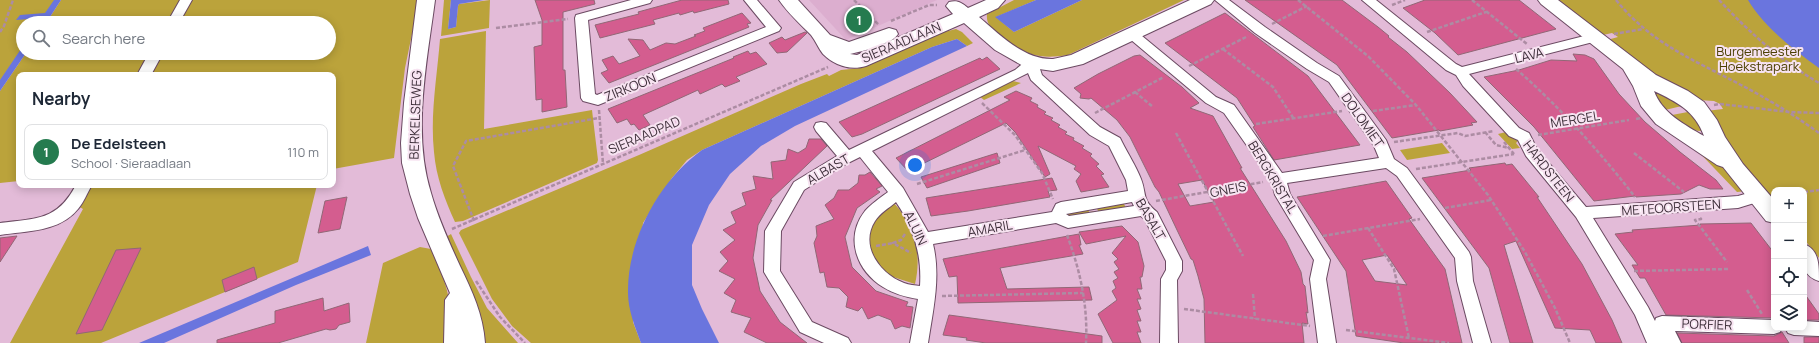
<!DOCTYPE html>
<meta charset="utf-8">
<style>
:root{--surface:#fff;--page:#f6f6f7;--text:#1f2937;--muted:#747a83;--line:#e0e1e3;--accent:#257b4f}
body{margin:0;font-family:Manrope,sans-serif;background:var(--page);color:var(--text)}
.controls{position:absolute;right:12px;bottom:12px;display:grid;overflow:hidden;border-radius:8px;box-shadow:0 2px 10px #0003}
.controls button{width:36px;height:36px;display:grid;place-items:center;padding:0;border:0;border-bottom:1px solid var(--line);background:var(--surface);color:var(--text);font:20px sans-serif}
.you{position:absolute;left:915px;top:165px;width:14px;height:14px;margin:-10px;border:3px solid #fff;border-radius:50%;background:#1a73e8;box-shadow:0 0 0 6px #1a73e833}
.badge{display:grid;place-items:center;width:26px;height:26px;border-radius:50%;background:var(--accent);color:#fff;font-size:13px;font-weight:700}
.pin{position:absolute;translate:-50% -50%;border:2px solid #fff;box-shadow:0 1px 4px #0006}
.list{margin:0;padding:0;list-style:none}
h2{display:flex;justify-content:space-between;align-items:center;height:52px;margin:0;padding:0 16px;font-size:17px}
h2 small{font-size:13px;font-weight:400;color:var(--muted)}
.list li{display:grid;grid-template-columns:26px 1fr auto;gap:12px;align-items:center;box-sizing:border-box;height:56px;margin:0 8px 8px;padding:0 8px;border:1px solid var(--line);border-radius:8px}
.list b{display:block;font-size:15px;white-space:nowrap}
.list p{margin:0;font-size:13px;white-space:nowrap;color:var(--muted)}
.list em{font-size:13px;font-style:normal;color:var(--muted)}
.icon{flex:none;width:22px;height:22px;fill:none;stroke:currentColor;stroke-width:2;stroke-linecap:round;stroke-linejoin:round}
.map{position:relative;flex:none;width:1819px;height:343px;overflow:hidden}
.search{position:absolute;background:var(--surface);box-shadow:0 2px 10px #0003;left:16px;top:16px;width:320px;height:44px;display:flex;align-items:center;gap:10px;box-sizing:border-box;padding:0 14px;border-radius:22px;color:var(--muted);font-size:15px}
.panel{position:absolute;background:var(--surface);box-shadow:0 2px 10px #0003;left:16px;top:72px;width:320px;height:116px;border-radius:8px}
.map>svg:first-child{display:block}
.built{fill:#dcaecf}
.green{fill:#bba33b}
.water{fill:#6a75de}
.building{fill:#d45d8f;stroke:#916776;fill-rule:evenodd}
.lines{fill:none;stroke-linecap:round;stroke-linejoin:round}
.street-casing{stroke:#6b4a62;stroke-width:2}
.secondary-casing{stroke:#6b4a62;stroke-width:2}
.path{stroke:#ac8ca3;stroke-width:2.5;stroke-dasharray:4 2;stroke-linecap:butt}
.street{fill:#fff;fill-rule:evenodd}
.secondary{fill:#fff;fill-rule:evenodd}
.labels{text-anchor:middle;dominant-baseline:central;stroke-width:4;stroke-linejoin:round;paint-order:stroke}
.street-label{font-size:13px;fill:#3e2f3a;stroke:#f7e3f1}
.park-label{font-size:13px;fill:#4c4003;stroke:#f7e3f1}
</style>
<div class="map">
<svg width="1819" height="343" viewBox="0 0 1819 343">
<rect width="100%" height="100%" fill="#e3bbd8"/>
<!-- built -->
<path class="built" d="M809 0H937L846 40Z"/>
<!-- green -->
<path class="green" d="M0 0H55L39 23H23V47L0 81Z
M61 0H180L167 23H46Z
M192 0H419L405 68 394 158 333 169V75H150L162 53H329V23H179Z
M444 0H451L448 29 456 27 458 6 459 4 490 0 489 28 441 36Z
M1014 0H1036L996 17 1014 32 1082 0H1184L1068 55C1036 60 1023 54 999 34 991 28 986 24 987 14Z
M1556 0H1819V258L1804 239V190H1774V201L1731 155 1706 111 1723 109 1720 104 1714 101 1698 100 1681 93 1607 40 1618 37 1612 33 1603 35Z
M956 29 962 32 973 43 967 46 957 39 932 47 702 150 687 160 672 178 643 223 633 322 641 343H531L512 326 492 299 459 233 461 230 639 155 801 84 827 74 829 76 841 70 861 68 944 32Z
M486 31 484 129 592 110 598 160 597 163 463 221 455 222C445 200 436 177 434 152 430 115 437 77 440 39Z
M26 53H150L138 75H19V181L0 183V91Z
M1013 81 1021 83 984 100 979 96Z
M1655 90 1686 105 1665 110 1653 92Z
M1693 111 1703 131C1691 132 1681 122 1672 115Z
M1506 132 1518 141 1516 143 1520 148 1512 149 1498 134Z
M1442 143 1450 153 1407 160 1400 150Z
M1702 145 1747 191 1737 192 1693 146Z
M90 185H317L298 262 101 343H10L83 209 78 206Z
M1123 202 1126 208 1064 218 1062 212 1088 208 1089 212 1098 211 1096 206Z
M894 203C915 226 922 254 915 284L890 276 873 259 867 237 875 218Z
M451 234 471 277 487 308 518 343H478L446 237Z
M420 247 431 249C448 285 452 303 453 343H366L383 263Z"/>
<!-- water -->
<path class="water" d="M54 0H61L46 23H39L41 18 16 20 20 15 45 13Z
M451 0H484L459 4 458 6 456 27 448 29Z
M1036 0H1082L1014 32 995 17Z
M1748 0H1819V68C1793 49 1765 28 1748 0Z
M957 39 967 46 795 126 761 146 730 174 709 205 692 245V285L702 309 719 343H641C635 327 628 310 628 293 627 240 659 181 702 150L932 47Z
M23 46V53H26L0 91V80Z
M368 246 371 255 296 285 164 343H139Z"/>
<!-- building -->
<path class="building" d="M535 0H594L595 4 563 12V70H565L567 107 542 112V99L536 100 534 47 542 45V20Z
M682 0H728L729 4 694 13 693 11 680 15 679 13 653 20 655 24 600 38 595 25 639 14 638 12Z
M1245 0H1342L1378 27 1389 36 1388 37 1407 52 1450 93 1477 122 1471 123 1473 125 1440 131 1439 130 1392 138 1337 65Z
M1425 0H1519L1556 29 1458 55 1435 33 1403 8Z
M742 13 751 23 747 24 749 27 609 83 601 73 608 70 602 60 613 56 619 64 640 56 628 39 643 40 650 50 666 43 675 44 696 36 694 35 705 31 703 28Z
M1225 13 1308 76 1360 145 1274 160 1253 127 1255 126 1237 98 1165 43Z
M805 32 807 33 787 52 777 53 769 43 782 37 785 40Z
M748 51 750 54 756 52 767 64 736 77 740 81 725 87 722 84 700 94 698 90 643 115 650 125 639 130 634 124 631 125 627 119 617 123 608 109 734 58 733 57Z
M1573 54 1585 55 1594 59 1619 94 1645 122 1680 152 1716 180 1723 189H1710L1699 185 1681 194 1636 197 1635 196 1594 201 1534 127 1484 77 1519 70 1551 60 1577 61Z
M1140 55 1182 87 1199 103 1190 108 1213 116 1242 168H1240L1286 241 1301 272 1303 284 1305 286 1308 313 1306 312 1308 324 1302 323 1304 343H1205L1204 299 1198 276 1193 260 1191 259 1177 230 1159 192 1155 187 1130 137 1117 120 1091 98 1089 99 1080 98 1081 94 1074 88 1098 74 1134 56ZM1202 180 1214 202 1190 206 1178 184Z
M987 57 1000 69 862 134 852 137 839 122 980 58 982 60Z
M1016 91 1032 98 1030 101 1038 105 1037 107 1046 112 1044 114 1053 118 1051 120 1060 125 1058 127 1067 132 1065 134 1074 138 1073 140 1084 146 1082 148 1092 154 1090 156 1099 164 1096 166 1104 174 1101 175 1109 187 1081 192 1076 181 1081 174 1074 169 1076 166 1038 146 1050 174 1045 177 1015 132 1006 123 908 171 896 158 1010 100 1004 97Z
M809 139H821L827 146 770 200H772L758 225 753 258 760 291 780 322 807 343H767L744 332 751 318 731 312 736 300 724 293 735 279 719 271 728 261 720 252 735 240 723 230 736 223 731 212 746 205 742 193 756 189 753 176 773 179 771 162 786 160 788 149 798 153 806 148Z
M997 153 1000 163 927 188 921 177Z
M1505 163 1506 165 1512 164 1539 197H1537L1582 264 1612 320 1622 343H1596L1590 330 1555 328 1516 241 1504 245 1533 343H1510L1489 268 1422 178 1471 170 1469 168Z
M870 172 882 186 876 189 880 192 857 208 845 237 852 267 876 291 908 302 906 306 913 307 910 328 902 326 895 329 891 320 878 315 868 319 862 307 858 311 846 307 848 297 839 288 827 287 824 272 820 273 814 243 817 236 816 226 834 219 825 205 834 198 838 190H849L858 183 859 175H865Z
M1052 178 1057 190 1048 191 1050 197 968 211 931 216 926 198Z
M1386 181 1412 218 1409 219 1445 269 1462 343H1404L1356 336 1346 271 1297 197ZM1387 255 1407 285 1375 281 1362 260Z
M347 197 340 229 318 233 325 201Z
M1751 223 1774 253V318L1666 315 1645 278H1640L1632 265H1638L1615 234 1633 232 1632 230 1701 225 1700 224Z
M1122 226 1138 242 1144 266 1142 277H1140L1142 289H1137L1141 299H1137L1141 309 1137 310 1141 321H1137L1141 332H1137L1141 343H1113L1098 314 1117 300 1112 291 1116 288 1113 281 1118 278 1114 272 1119 269 1114 262 1118 259 1112 253 1126 236 1086 244 1079 232Z
M1079 234 1081 245H1079L1083 254 1000 268 1007 289 1089 287 1092 300 958 303 957 276 949 277 943 259Z
M17 236 0 262V238Z
M141 248 102 330 76 334 116 250Z
M254 267 257 279 225 292 222 280Z
M1804 293 1819 314V320H1804Z
M323 298 324 311 349 303 350 322 339 325 336 329 330 330 326 329 278 343H217V340L275 323V311Z
M949 315 1102 336V343H986L966 340 967 338 943 335Z
M1782 332 1789 343H1682L1677 333 1774 336Z
M1804 337H1819V343H1804Z"/>
<g class="lines">
<!-- street casing -->
<g class="street-casing">
<path id="street" d="M180 0H192L179 23H167Z
M631 0H652L650 3 588 20 595 94 597 95 766 27 744 0H757L781 28 779 31 603 103 598 105 583 101 581 98 575 18 576 15Z
M1215 0H1229L1265 27 1317 63 1339 76 1386 140 1394 159 1407 168 1469 252 1471 257 1473 281 1491 343H1473L1457 281 1455 258 1397 176 1386 168 1287 183 1290 194 1330 260 1326 279 1336 343H1318L1310 279 1314 260 1275 195 1271 180 1224 113 1206 103 1124 34 1126 31H1136L1216 97 1234 105 1282 173 1379 158 1374 146 1329 82 1307 69 1255 33Z
M1362 0H1376L1456 64 1462 67 1596 33 1601 34 1603 37 1601 40 1469 74 1519 128 1529 133 1537 149 1586 207 1738 196 1759 190 1764 192 1767 196 1764 200 1738 208 1593 218 1648 307 1655 321 1656 318 1662 316 1774 320V328H1782L1780 332 1774 334 1675 331 1681 343H1647L1635 315 1576 217 1526 156 1518 140 1509 136 1463 86 1456 75 1446 70Z
M149 53H163L151 75H137Z
M1032 58 1037 60 1042 75 1100 127 1120 138 1122 142C1128 154 1136 166 1141 179 1147 194 1141 199 1157 212L1182 261V271L1177 280 1178 343H1160L1161 279 1166 270V261L1145 220 1141 216 1068 228 1056 223 933 244C941 277 933 310 928 343H910L918 299C906 297 894 294 883 287 857 271 844 238 865 211 871 204 880 198 888 192L860 157 840 167 804 190 781 231 780 271 812 322 848 338 851 343H824L800 332 764 272 765 231 794 182 837 156 816 131 814 127 816 123 821 122 826 123 849 150 1015 70 1027 60ZM1028 73 1031 80 1090 135 1109 146 1126 180 1128 191 1061 202 1056 204 1052 212 928 232 903 188 872 151ZM896 202C914 228 922 255 920 286 915 285 909 285 904 283 880 274 859 246 875 221 880 213 889 208 896 202ZM1132 202 1134 206 1069 216 1066 214Z
M76 185H92C87 193 84 202 78 209 60 232 26 231 0 235V223C37 218 57 221 76 185Z
M1804 321 1819 322V336L1794 335 1788 333 1785 328H1804Z"/>
</g>
<!-- secondary casing -->
<g class="secondary-casing">
<path id="secondary" d="M417 0H435C427 62 412 132 431 193 438 218 449 242 460 266 472 291 483 314 485 343H444L445 300 450 293 418 218 410 194 402 163 401 143 404 103Z
M779 0H798L830 35 849 42 889 28 896 30 898 34C891 45 862 51 850 54L857 55 953 14 946 6 949 2C957 0 961 2 968 8L986 0H1005L998 8 979 17C999 34 1024 60 1053 59 1059 58 1065 56 1071 55L1190 0H1214L1211 4 1083 64 1053 71 1025 67 995 50 964 23 866 66C850 71 834 65 823 54 818 48 816 41 811 35 800 24 788 13 779 0Z
M1538 0H1558L1656 75 1688 91 1704 102 1717 120 1725 137 1743 164 1774 200V223L1766 221 1723 167 1717 165 1656 124 1641 106 1633 86 1623 69 1541 4ZM1654 91C1677 102 1695 111 1704 136 1685 125 1662 113 1654 91Z
M1804 244C1819 250 1819 264 1819 281 1800 275 1804 261 1804 244Z"/>
</g>
<!-- path -->
<path class="path" d="M854 0 879 25
M1298 0 1369 57 1416 105 1488 195 1525 252 1555 308 1570 343
M1472 0 1527 44
M1616 0C1652 44 1692 59 1741 85 1768 99 1794 115 1819 133
M1719 0C1750 33 1780 60 1819 83
M1392 5 1405 0
M891 21 929 5H937
M1272 24 1307 6
M496 28 568 19
M0 32 4 26 13 0
M1427 32 1486 12
M1614 34 1643 29
M1223 49 1273 87 1294 119
M1189 66 1248 36
M1516 69C1558 105 1601 153 1635 197
M1135 92 1153 107
M982 103 1015 135 1042 173 1053 199
M1714 105 1720 104 1789 112 1819 113
M599 110 603 164
M1373 111 1416 105
M1095 113 1164 77
M1636 119 1642 118
M1256 124 1342 111
M1485 132 1496 145 1509 148
M1176 133 1243 256
M1538 135 1629 120
M1394 142 1458 133 1465 136 1494 131
M1504 142 1514 154
M1634 153 1684 192
M1416 169 1514 154
M917 184 1025 150
M1804 192 1819 190
M1156 201 1263 182
M1445 208 1491 200
M1700 218 1701 219 1695 220 1727 262
M474 221 453 166 466 141 599 118
M1368 228 1394 269 1409 338
M452 229 828 67
M905 234 901 240 893 243 911 253
M1067 235C1080 270 1088 305 1086 343
M1323 236 1420 219
M876 246 893 243
M1634 271 1729 269
M476 281 500 317 525 343
M1747 290 1762 314
M1253 294 1255 319
M942 296 1083 293
M1184 309 1310 326
M1346 330 1449 343"/>
<!-- street -->
<use href="#street" class="street"/>
<!-- secondary -->
<use href="#secondary" class="secondary"/>
</g>
<g class="labels">
<!-- street labels -->
<g class="street-label">
<text transform="translate(901 42) rotate(-23)">SIERAADLAAN</text>
<text transform="translate(1529 55) rotate(-14)">LAVA</text>
<text transform="translate(630 87) rotate(-22)">ZIRKOON</text>
<text transform="translate(415 115) rotate(-88)">BERKELSEWEG</text>
<text transform="translate(1575 119) rotate(-9)">MERGEL</text>
<text transform="translate(1363 120) rotate(55)">DOLOMIET</text>
<text transform="translate(644 135) rotate(-23)">SIERAADPAD</text>
<text transform="translate(828 169) rotate(-30)">ALBAST</text>
<text transform="translate(1549 171) rotate(52)">HARDSTEEN</text>
<text transform="translate(1273 177) rotate(59)">BERGKRISTAL</text>
<text transform="translate(1228 189) rotate(-11)">GNEIS</text>
<text transform="translate(1671 207) rotate(-4)">METEOORSTEEN</text>
<text transform="translate(1151 219) rotate(60)">BASALT</text>
<text transform="translate(916 228) rotate(65)">ALUIN</text>
<text transform="translate(990 228) rotate(-10)">AMARIL</text>
<text transform="translate(1707 324) rotate(2)">PORFIER</text>
</g>
<!-- park labels -->
<g class="park-label">
<text x="1759" y="51">Burgemeester<tspan x="1759" dy="15">Hoekstrapark</tspan></text>
</g>
</g>
</svg>
<div class="controls">
<button>+</button>
<button>−</button>
<button><svg class="icon" aria-label="locate" viewBox="0 0 24 24"><circle cx="12" cy="12" r="6"/><path d="M12 2v4M12 18v4M2 12h4M18 12h4"/></svg></button>
<button><svg class="icon" aria-label="layers" viewBox="0 0 24 24"><path d="M12 4l9 5-9 5-9-5zM3 14l9 5 9-5"/></svg></button>
</div>
<div class="you"></div>
<div class="pin badge" style="left:859px;top:20px">1</div>
<div class="search"><svg class="icon" aria-label="search" viewBox="0 0 24 24"><circle cx="10" cy="10" r="6"/><path d="M15 15l6 6"/></svg>Search here</div>
<section class="panel">
<h2>Nearby<small></small></h2>
<ul class="list">
<li><span class="badge">1</span><div><b>De Edelsteen</b><p>School · Sieraadlaan</p></div><em>110 m</em></li>
</ul>
</section>
</div>
